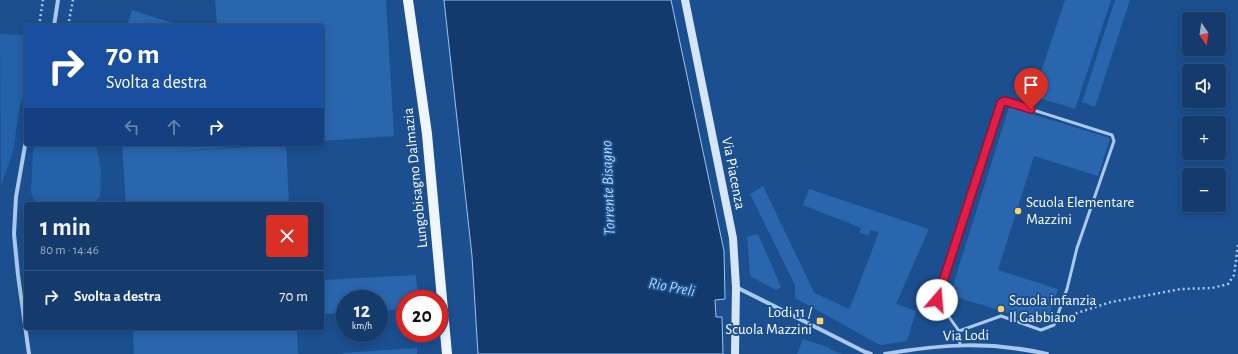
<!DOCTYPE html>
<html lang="it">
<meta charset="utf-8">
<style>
:root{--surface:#143b6b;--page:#1d4271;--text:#f1f3f6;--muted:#9dadc1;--line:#33557e}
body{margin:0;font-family:"Alegreya Sans",sans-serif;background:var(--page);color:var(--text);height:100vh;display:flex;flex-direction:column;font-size:15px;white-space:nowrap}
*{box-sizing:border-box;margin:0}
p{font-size:13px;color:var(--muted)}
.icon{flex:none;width:22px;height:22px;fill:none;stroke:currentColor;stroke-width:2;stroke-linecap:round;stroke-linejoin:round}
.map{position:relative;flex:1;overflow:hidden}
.details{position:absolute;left:24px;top:202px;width:300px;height:128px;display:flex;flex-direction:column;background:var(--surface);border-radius:4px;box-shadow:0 2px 10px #0003,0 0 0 1px var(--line)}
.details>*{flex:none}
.top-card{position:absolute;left:24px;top:24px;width:300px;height:122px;border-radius:4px;box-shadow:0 2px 10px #0003,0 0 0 1px var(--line);background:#1a4fa0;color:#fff;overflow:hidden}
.needle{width:26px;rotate:167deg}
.controls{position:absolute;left:1182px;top:12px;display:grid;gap:8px}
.controls a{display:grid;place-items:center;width:44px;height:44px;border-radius:4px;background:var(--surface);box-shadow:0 2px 10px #0003,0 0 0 1px var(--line);font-size:20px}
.speed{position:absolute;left:336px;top:290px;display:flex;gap:8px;font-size:20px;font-weight:700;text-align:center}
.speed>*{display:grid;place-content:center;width:52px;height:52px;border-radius:50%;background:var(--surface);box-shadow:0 2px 10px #0003,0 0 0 1px var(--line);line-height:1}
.speed small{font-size:10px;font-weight:400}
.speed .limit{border:6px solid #d22;background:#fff;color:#111}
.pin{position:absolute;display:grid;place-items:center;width:34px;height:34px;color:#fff;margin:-41px -17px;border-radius:50% 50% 50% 0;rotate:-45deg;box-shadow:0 0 4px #0007}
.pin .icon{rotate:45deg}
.me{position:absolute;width:44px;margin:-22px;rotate:18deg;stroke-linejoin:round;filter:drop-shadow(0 0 3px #0008)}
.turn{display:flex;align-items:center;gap:14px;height:84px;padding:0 16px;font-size:18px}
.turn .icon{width:52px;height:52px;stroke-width:2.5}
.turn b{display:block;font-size:28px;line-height:34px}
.lanes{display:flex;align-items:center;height:38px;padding:0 16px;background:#0003;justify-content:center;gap:20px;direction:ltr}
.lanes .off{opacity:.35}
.round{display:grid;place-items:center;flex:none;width:42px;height:42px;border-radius:4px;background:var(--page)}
.overview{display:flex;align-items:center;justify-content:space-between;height:68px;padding:0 16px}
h1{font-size:24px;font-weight:700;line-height:30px}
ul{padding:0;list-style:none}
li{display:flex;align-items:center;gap:12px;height:52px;padding:0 16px;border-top:1px solid var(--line)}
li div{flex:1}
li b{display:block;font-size:15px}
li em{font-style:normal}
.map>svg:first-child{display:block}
</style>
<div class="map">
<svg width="1238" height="354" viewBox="0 0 1238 354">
<rect width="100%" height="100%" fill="#1b4f8f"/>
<g fill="#2461a8">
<polygon points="0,34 26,35 26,92 20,104 13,152 1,185"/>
<polygon points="34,144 96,144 101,170 100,196 94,204 35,204 31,192 33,151"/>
</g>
<polygon fill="#123a6d" stroke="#9cc4f0" points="444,0 671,0 724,251 725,299 715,300 716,317 722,317 723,354 478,354 472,256"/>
<g fill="#2a66ad">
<polygon points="215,0 386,0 394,136 322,141 322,26 217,26"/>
<polygon points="1065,0 1111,0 1075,109 1033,96"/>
<polygon points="1115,0 1130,0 1095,107 1082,102"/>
<polygon points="132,10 172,23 171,26 127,26"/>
<polygon points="1009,107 1110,138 1098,176 1034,156 998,270 1058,289 1046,325 950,295"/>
<polygon points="122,144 258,144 258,145 171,152 286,145 289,204 126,204"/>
<polygon points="763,186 813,290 813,292 849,309 855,295 879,232 870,230 869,235 859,233 861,228 803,205 809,189 929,229 896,304 916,311 907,341 880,345 795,298 795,285 750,194"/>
<polygon points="758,234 781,287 776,290 750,276 747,237"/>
<polygon points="416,275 418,299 405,299 405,309 379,311 379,299 345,299 345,313 322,314 322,280"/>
<polygon points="133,328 297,328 298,354 134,354"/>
<polygon points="803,339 831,348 830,349 842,354 797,354"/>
<polygon points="417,348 417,354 344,354 343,353"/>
</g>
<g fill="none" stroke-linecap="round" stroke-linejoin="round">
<g stroke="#a9c9ee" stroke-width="2.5" stroke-dasharray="2 3" stroke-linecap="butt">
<polyline points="39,26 43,0"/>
<polyline points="68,26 73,0"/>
<polyline points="1068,320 1077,313 1111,302 1181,289 1212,288 1228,284 1234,275 1238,245"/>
</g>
<polyline stroke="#a9c9ee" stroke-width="3" points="959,331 1001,316 1041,330 1054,325 1067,289 1077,248 1114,141 1112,135 1005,101 1001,103 937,300 959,331 960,345"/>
<g stroke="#a9c9ee" stroke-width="4">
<polyline points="54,26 58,0"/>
<polyline points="26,140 16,197 14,234 18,275 29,354"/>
<polyline points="736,287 865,352 871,354"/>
<path d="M885,354C942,344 990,341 1047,354"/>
</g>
<polyline stroke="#d6e6fa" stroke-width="8" points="685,0 733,238 736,287 735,354"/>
<polyline stroke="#f0f6ff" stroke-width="10" points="408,0 427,134 447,354"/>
</g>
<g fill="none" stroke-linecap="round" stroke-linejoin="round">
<defs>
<polyline id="route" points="937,300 1001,103 1005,101 1031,109"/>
</defs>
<use href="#route" stroke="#92132f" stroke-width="10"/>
<use href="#route" stroke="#e11d48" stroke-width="7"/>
</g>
<g fill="#ffd166" stroke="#1b4f8f" stroke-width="1.5">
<circle cx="1018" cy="211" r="4"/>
<circle cx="1001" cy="309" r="4"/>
<rect x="816" y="317" width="8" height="8" rx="2"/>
</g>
<g text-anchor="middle" stroke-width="4" stroke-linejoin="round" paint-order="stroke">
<g font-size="15" fill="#fff" stroke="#1b4f8f">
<text transform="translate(734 173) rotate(79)" y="5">Via Piacenza</text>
<text transform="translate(415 178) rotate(-96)" y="5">Lungobisagno Dalmazia</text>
<text transform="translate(966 335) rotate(-1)" y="5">Via Lodi</text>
</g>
<g font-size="15" fill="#fff" stroke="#1b4f8f" text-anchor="start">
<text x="1026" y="207">Scuola Elementare<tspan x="1026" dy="17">Mazzini</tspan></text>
<text x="1009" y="305">Scuola infanzia<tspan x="1009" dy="17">Il Gabbiano</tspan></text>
<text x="812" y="317" text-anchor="end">Lodi 11 /<tspan x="812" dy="17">Scuola Mazzini</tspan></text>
</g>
<g font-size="16" font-style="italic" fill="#b5d3f5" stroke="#1b4f8f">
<text transform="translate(607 188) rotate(-92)" y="6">Torrente Bisagno</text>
<text transform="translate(672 286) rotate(11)" y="6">Rio Preli</text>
</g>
</g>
</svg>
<div class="controls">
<a><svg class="needle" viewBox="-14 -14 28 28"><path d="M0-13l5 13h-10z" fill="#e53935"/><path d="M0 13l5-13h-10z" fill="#9dadc1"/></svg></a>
<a><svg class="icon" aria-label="sound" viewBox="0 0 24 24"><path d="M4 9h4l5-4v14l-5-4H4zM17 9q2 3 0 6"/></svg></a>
<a>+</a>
<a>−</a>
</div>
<div class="speed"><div>12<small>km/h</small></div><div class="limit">20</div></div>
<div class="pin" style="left:1031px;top:109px;background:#d93025"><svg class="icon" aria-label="arrive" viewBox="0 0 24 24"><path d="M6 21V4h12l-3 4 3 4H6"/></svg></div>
<svg class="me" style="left:937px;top:300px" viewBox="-20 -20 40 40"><circle r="19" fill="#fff"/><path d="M0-13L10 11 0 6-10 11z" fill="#e11d48"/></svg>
<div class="top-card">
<div class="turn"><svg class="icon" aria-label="right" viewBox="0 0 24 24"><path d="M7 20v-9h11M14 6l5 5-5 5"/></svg><div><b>70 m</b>Svolta a destra</div></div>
<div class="lanes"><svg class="icon off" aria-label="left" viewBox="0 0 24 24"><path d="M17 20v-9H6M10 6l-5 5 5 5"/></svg><svg class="icon off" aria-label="ahead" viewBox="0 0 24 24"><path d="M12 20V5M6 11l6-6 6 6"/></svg><svg class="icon" aria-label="right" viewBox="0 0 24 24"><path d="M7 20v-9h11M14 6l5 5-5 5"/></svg></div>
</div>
<section class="details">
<div class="overview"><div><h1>1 min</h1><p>80 m · 14:46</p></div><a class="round" style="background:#d93025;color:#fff"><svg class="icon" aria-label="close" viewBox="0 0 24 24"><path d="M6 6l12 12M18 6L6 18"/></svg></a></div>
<ul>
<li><svg class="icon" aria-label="right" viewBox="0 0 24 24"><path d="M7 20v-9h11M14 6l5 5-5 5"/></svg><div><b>Svolta a destra</b></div><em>70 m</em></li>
</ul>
</section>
</div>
